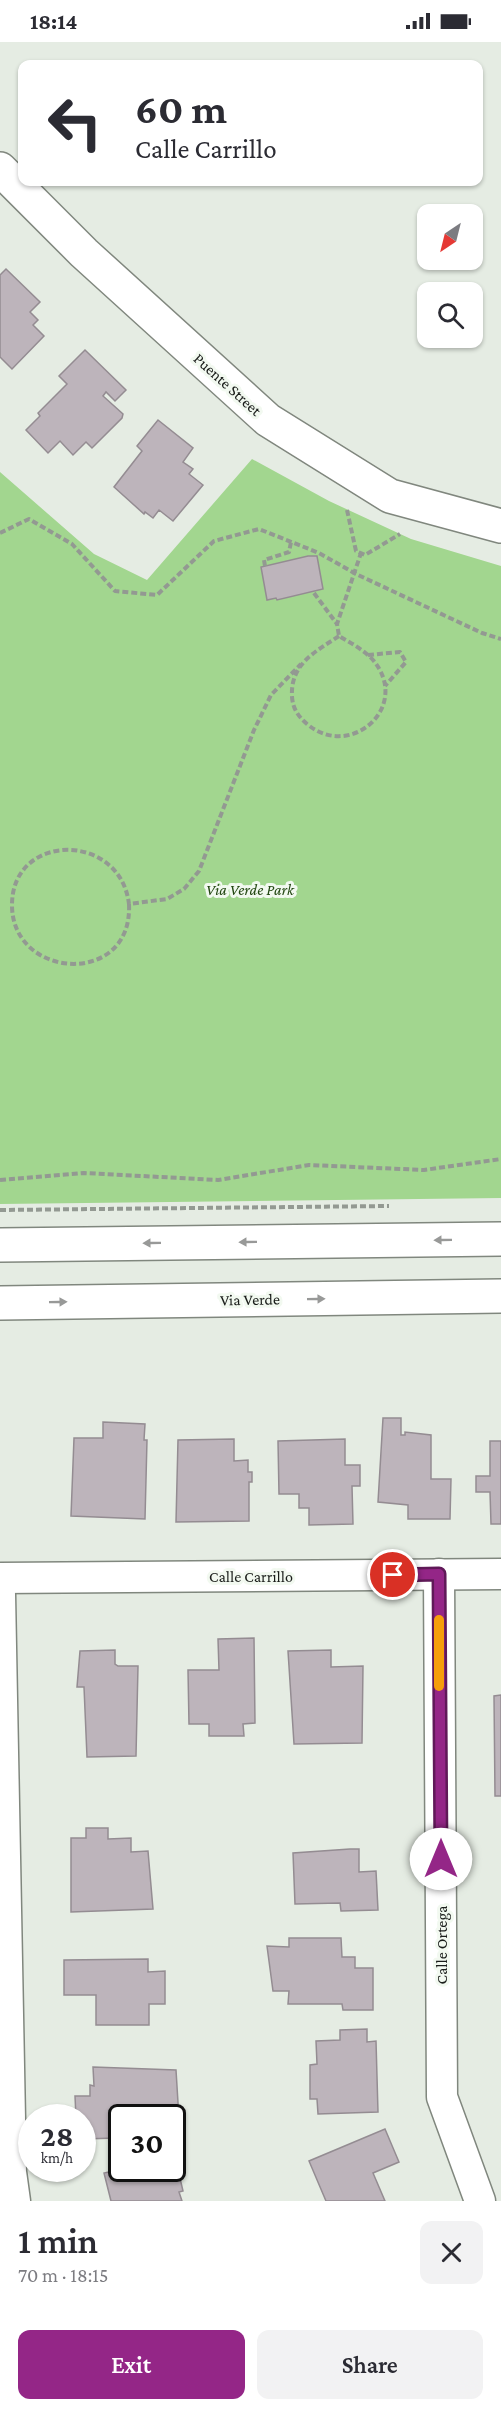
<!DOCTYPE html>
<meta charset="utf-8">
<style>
:root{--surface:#fff;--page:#f2f2f3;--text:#2b2b33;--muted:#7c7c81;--accent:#942687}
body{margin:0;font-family:"Crimson Pro",serif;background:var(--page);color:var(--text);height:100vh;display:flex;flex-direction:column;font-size:22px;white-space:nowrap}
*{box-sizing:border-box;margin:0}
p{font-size:20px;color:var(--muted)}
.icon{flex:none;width:33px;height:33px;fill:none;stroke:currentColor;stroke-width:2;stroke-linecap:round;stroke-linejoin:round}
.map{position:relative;height:2159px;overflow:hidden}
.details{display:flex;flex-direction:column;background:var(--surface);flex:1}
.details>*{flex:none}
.hud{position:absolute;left:18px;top:18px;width:465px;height:126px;border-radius:12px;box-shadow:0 2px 4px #0004;background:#fff;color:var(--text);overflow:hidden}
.needle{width:39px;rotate:215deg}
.tools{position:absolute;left:417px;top:162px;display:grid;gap:12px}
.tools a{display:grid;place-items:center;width:66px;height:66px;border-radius:12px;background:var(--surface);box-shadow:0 2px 4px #0004;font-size:30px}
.speed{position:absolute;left:18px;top:2062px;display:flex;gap:12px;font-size:30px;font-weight:700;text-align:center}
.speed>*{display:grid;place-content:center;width:78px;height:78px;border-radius:50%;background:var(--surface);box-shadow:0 2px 4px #0004;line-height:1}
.speed small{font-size:15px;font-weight:400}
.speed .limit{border:3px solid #111;border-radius:9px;background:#fff;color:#111}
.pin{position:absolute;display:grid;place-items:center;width:51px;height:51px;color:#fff;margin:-26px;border:3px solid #fff;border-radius:50%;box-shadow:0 2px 6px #0007}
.me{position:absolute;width:66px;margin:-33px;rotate:0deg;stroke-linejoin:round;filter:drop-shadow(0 0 4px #0008)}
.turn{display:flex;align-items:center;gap:21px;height:126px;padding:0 18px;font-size:27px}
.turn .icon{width:78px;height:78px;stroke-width:2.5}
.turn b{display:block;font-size:42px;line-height:51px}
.round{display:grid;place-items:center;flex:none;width:63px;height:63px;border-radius:12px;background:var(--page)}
.head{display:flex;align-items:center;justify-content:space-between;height:102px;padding:0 18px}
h1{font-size:36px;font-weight:600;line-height:45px}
.primary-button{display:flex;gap:12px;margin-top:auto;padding:12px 18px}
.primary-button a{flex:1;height:69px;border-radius:12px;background:var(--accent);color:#fff;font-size:24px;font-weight:600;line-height:69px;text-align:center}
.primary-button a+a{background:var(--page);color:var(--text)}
.status{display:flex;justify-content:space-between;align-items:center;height:42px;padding:0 30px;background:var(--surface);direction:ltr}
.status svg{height:16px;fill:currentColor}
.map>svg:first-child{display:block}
</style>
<div class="status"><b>18:14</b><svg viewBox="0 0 49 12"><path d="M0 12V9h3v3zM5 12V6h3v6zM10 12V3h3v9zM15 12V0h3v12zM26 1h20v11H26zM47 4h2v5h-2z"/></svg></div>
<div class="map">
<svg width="501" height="2159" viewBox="0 0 501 2159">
<rect width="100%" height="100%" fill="#e5ece3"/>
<polygon fill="#a2d68f" points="252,417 329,459 411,497 501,524 501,1156 0,1162 0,430 94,512 147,538"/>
<g fill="#bdb4bb" stroke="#948c92" stroke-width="1.5">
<polygon points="6,227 40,260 30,270 38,278 33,283 44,294 12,327 0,315 0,233"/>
<polygon points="85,308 126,348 115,359 106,350 103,354 123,372 122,376 92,406 86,400 73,413 60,399 48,411 26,388 40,374 38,371 67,342 59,334"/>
<polygon points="158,378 193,406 183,420 193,427 189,432 203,443 173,479 159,468 153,476 145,470 144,472 114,445 142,409 137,404"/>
<polygon points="308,514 317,514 323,547 277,558 276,556 267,558 261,525"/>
<polygon points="383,1376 401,1376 401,1393 405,1393 405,1390 431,1393 431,1437 451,1437 450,1477 408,1477 408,1463 378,1460"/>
<polygon points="103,1380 145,1382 144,1398 147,1398 145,1477 71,1474 74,1396 103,1396"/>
<polygon points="234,1397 234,1419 248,1418 248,1430 252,1430 252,1440 249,1440 249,1479 176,1480 178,1398"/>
<polygon points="345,1397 345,1423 360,1423 360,1444 352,1444 353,1482 309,1483 309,1466 299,1466 299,1452 279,1452 278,1399"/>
<polygon points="490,1399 501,1399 501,1482 491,1482 490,1450 476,1450 476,1434 490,1434"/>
<polygon points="254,1596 255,1681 243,1682 244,1694 209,1694 209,1682 189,1682 188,1628 219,1628 218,1597"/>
<polygon points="115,1608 115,1622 118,1624 138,1624 136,1714 87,1715 84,1645 77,1645 80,1609"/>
<polygon points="331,1608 331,1625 363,1624 362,1701 294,1702 288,1609"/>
<polygon points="501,1653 501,1754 495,1754 494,1654"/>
<polygon points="86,1786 108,1786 108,1797 131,1796 131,1810 148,1809 153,1867 71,1870 71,1796 86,1796"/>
<polygon points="350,1807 359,1807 359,1830 376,1829 378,1868 341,1869 340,1861 295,1862 293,1811"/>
<polygon points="289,1896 341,1896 342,1915 355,1915 355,1926 373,1926 373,1968 343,1968 342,1962 288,1962 289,1949 273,1949 267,1904 289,1905"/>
<polygon points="148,1917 148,1930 165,1929 165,1962 149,1962 149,1983 96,1983 96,1953 64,1953 64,1918"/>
<polygon points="367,1987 367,2000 376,1999 378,2070 318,2072 317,2057 310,2057 310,2023 317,2022 316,1999 340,1998 340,1988"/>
<polygon points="93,2025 176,2028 179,2077 122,2076 122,2078 116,2079 117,2096 82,2097 82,2076 76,2076 75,2054 90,2054 90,2043 94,2044"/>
<polygon points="385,2087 399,2120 373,2131 385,2159 326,2159 309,2119"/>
<polygon points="175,2115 183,2149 179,2150 182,2159 111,2159 104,2131 122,2127 172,2127 172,2116"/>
</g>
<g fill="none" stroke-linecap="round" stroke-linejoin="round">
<defs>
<g id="street">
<polyline points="439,1532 442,2055 480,2159"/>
<polyline points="0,1536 501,1532"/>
<polyline points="0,1552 11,2130 15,2159"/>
</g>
<g id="secondary">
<polyline points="0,127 84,211 268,378 390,454 501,484"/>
<polyline points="0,1203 501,1197"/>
<polyline points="0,1261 501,1254"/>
</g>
</defs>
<use href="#street" stroke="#80877e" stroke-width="33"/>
<use href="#secondary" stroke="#80877e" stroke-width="36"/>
<g stroke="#939992" stroke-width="4" stroke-dasharray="6 3" stroke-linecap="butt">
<polyline points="347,468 356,509 365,513 400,492"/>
<polyline points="0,491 29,477 72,502 115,549 157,553 214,499 259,487 319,511 356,532 482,591 501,597"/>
<polyline points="265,524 264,518 289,510 291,500"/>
<polyline points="314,551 337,582"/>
<path d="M339,594C315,610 290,622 292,655C293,667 298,674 307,682C351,719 412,664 373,618C364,608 351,601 339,594L337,582L361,511"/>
<polyline points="368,613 400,610 406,620 385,644"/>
<path d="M129,862C133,945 13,938 12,864C11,790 120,789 129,862L167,857L184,847L199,829L254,688L271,653L301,622"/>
<polyline points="0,1138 84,1131 218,1138 309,1123 424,1128 501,1117"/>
<polyline points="0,1168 389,1164"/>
</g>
<use href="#street" stroke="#fff" stroke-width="30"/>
<use href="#secondary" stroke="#fff" stroke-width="33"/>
</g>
<defs><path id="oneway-solid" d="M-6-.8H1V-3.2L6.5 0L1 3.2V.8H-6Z" transform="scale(1.5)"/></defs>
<g fill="#989998">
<use href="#oneway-solid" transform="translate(443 1198) rotate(179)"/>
<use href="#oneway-solid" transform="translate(248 1200) rotate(179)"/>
<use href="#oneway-solid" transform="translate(152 1201) rotate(179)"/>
<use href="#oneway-solid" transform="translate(316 1257) rotate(-1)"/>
<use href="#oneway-solid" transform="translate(58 1260) rotate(-1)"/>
</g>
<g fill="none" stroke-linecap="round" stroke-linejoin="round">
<defs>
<polyline id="route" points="393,1533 439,1532 441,1817"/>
</defs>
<use href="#route" stroke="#601958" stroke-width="15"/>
<use href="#route" stroke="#942687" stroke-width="10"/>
<polyline stroke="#f59e0b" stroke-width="10" points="439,1578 439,1644"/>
</g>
<g text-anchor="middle" stroke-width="6" stroke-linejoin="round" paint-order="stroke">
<g font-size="16" fill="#1a1d1a" stroke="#f2f9f0">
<text transform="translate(228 342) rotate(42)" y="6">Puente Street</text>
<text transform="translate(250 1257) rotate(-1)" y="6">Via Verde</text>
<text x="251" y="1540">Calle Carrillo</text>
<text transform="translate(441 1903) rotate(-90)" y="6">Calle Ortega</text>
</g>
<g font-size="16" font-style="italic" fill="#224711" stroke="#f2f9f0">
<text x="250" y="853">Via Verde Park</text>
</g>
</g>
</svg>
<div class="tools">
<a><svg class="needle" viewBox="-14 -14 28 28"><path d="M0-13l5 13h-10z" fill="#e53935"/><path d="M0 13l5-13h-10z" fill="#7c7c81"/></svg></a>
<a><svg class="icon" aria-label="search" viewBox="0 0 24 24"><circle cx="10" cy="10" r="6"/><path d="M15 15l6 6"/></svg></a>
</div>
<div class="speed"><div>28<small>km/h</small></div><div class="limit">30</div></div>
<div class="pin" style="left:393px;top:1533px;background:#d93025"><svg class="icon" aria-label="arrive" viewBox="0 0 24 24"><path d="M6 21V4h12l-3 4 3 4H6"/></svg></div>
<svg class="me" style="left:441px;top:1817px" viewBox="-20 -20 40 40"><circle r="19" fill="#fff"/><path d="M0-13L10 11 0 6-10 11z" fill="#942687"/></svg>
<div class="hud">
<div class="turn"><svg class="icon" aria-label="left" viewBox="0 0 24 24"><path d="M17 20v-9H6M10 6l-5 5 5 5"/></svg><div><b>60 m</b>Calle Carrillo</div></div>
</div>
</div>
<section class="details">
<div class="head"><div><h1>1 min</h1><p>70 m · 18:15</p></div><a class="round"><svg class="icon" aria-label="close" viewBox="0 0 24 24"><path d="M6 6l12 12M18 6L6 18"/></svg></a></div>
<div class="primary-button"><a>Exit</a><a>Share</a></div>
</section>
